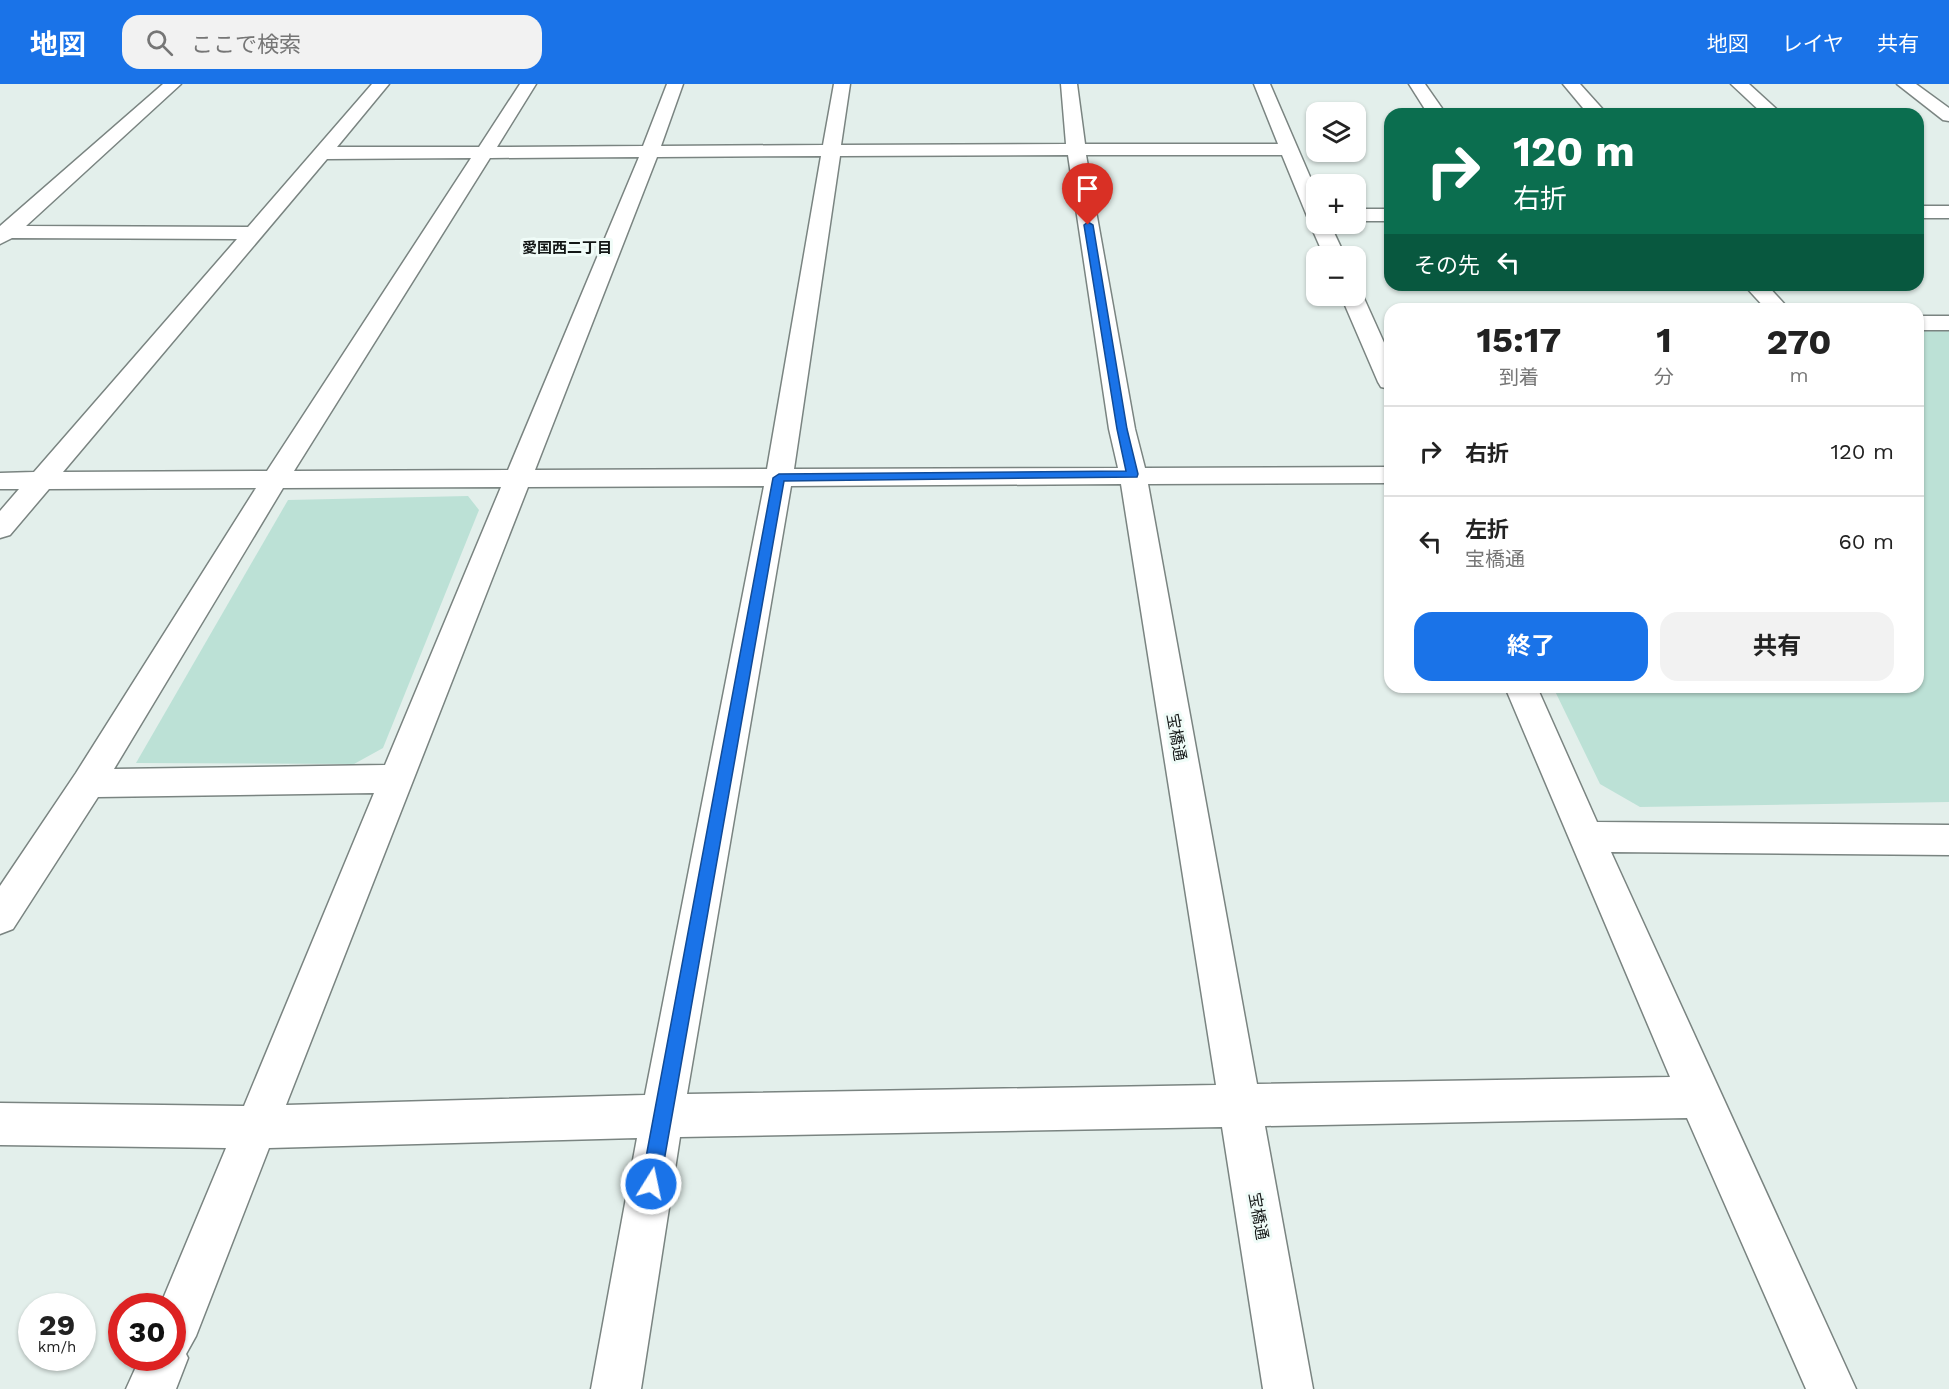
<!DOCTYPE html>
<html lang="ja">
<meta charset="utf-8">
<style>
:root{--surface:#fff;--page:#f2f2f2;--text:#222;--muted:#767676;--line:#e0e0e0;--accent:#1a73e8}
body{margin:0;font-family:"Work Sans","Noto Sans JP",sans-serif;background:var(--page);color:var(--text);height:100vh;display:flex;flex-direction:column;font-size:22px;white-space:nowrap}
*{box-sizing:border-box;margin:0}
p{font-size:20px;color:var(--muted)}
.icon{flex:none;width:33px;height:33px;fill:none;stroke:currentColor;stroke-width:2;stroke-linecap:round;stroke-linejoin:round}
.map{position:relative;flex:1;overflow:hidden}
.details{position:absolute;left:1384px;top:219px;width:540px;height:390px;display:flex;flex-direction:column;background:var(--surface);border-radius:18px;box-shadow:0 2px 4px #0004}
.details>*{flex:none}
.hud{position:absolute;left:1384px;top:24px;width:540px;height:183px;border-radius:18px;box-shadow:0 2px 4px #0004;background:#0b6e4f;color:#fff;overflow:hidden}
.controls{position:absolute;left:1306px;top:18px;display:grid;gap:12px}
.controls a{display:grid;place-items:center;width:60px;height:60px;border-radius:12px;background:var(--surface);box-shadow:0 2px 4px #0004;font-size:30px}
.speed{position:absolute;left:18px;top:1209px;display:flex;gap:12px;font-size:30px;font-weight:700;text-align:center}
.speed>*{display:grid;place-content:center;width:78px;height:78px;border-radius:50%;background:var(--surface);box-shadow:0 2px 4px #0004;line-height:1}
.speed small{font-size:15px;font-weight:400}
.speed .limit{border:9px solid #d22;background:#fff;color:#111}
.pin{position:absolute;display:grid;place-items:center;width:51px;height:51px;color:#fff;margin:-62px -26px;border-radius:50% 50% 50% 0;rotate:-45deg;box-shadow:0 0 6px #0007}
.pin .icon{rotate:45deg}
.me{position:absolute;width:66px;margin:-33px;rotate:10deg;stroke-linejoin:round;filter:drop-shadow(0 0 4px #0008)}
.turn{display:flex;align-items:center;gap:21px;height:126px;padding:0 30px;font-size:27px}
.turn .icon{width:78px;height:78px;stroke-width:2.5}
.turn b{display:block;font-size:42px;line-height:51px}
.then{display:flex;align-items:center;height:57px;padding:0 30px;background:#0003;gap:12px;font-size:22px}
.eta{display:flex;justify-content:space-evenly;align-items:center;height:102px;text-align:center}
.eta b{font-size:36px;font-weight:700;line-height:42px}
.action{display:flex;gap:12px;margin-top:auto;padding:12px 30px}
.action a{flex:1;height:69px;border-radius:18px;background:var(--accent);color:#fff;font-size:24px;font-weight:700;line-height:69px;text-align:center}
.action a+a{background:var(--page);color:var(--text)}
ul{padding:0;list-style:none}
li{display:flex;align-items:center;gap:18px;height:90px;padding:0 30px;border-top:2px solid var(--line)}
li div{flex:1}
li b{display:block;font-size:22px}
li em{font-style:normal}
header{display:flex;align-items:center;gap:36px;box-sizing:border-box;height:84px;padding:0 30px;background:var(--accent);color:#fff}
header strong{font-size:28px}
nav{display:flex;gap:33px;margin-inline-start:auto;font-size:21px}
.search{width:420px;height:54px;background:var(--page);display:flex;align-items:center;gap:15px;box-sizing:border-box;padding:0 21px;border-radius:18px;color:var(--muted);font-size:22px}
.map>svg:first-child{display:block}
</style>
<header>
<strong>地図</strong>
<div class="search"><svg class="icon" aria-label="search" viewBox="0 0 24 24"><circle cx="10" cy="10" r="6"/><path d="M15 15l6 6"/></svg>ここで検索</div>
<nav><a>地図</a><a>レイヤ</a><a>共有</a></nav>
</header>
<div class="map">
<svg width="1949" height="1305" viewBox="0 0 1949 1305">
<rect width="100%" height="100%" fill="#e3efeb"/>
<g fill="#bce1d6">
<polygon points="1919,247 1949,247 1949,718 1640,723 1600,700 1553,603 1918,603"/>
<polygon points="468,412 479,426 383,664 354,680 136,679 288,416"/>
</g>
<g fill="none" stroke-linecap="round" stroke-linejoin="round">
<defs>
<g id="minor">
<path d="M163,0H181L26,142L248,143L372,0H389L337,63H479L520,0H536L497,63L643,62L667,0H683L661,62L823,61L834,0H850L841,61L1066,60L1061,0H1077L1085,60H1278L1254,0H1270L1317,109V140H1330L1345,172H1324L1310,140L1312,137L1307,132L1282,71H1086L1135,345L1145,384L1390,383V399L1148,400L1257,1000L1670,993L1505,603H1537L1597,738L1949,741V771L1611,768L1856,1305H1806L1687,1034L1265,1042L1313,1305H1263L1222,1043L680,1053L641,1305H591L637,1054L269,1064L196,1252L186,1270L188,1274L176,1305H126L140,1274H172V1222H160L226,1064L0,1061V1019L244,1022L374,709L98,713L13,845L0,850V802L76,689L256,404L49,405L10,451L0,454V427L19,405H0V389L34,388L237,155L12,154L0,160V142ZM1068,71L1109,345L1118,384L794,385L840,72ZM821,72L767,385L535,386L657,73ZM639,73L508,386L294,387L490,74ZM471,74L267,387L63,388L327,75ZM1121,400L1216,1001L687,1010L791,402ZM764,402L645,1011L286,1021L528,403ZM501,403L385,681L114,685L283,404Z"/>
<polygon points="1409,0 1425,0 1446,30 1428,30"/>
<polygon points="1563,0 1580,0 1607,30 1588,30"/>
<polygon points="1731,0 1749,0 1782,30 1763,30"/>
<polygon points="1897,0 1916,0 1949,24 1949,37 1943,36"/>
<rect x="1918" y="122" width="31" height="12"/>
<rect x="1356" y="125" width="34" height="12"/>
<polygon points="1744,201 1767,201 1789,225 1766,225"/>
<polygon points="1356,206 1363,212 1390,272 1390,305 1381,303 1378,298 1341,212 1356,212"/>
<rect x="1918" y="232" width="31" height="14"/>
</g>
</defs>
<use href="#minor" stroke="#7a8481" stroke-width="3"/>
<use href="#minor" fill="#fff" fill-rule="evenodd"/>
</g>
<polygon fill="#1a73e8" stroke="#114b97" stroke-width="1.5" points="1088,138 1093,141 1127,345 1138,390 1137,393 784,397 660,1100 657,1107 651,1110 644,1107 641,1100 773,394 779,390 1126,387 1117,345 1084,141"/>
<g text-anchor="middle" stroke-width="6" stroke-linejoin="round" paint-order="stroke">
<g font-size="15" font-weight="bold" fill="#131716" stroke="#f0fcf8">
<text x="567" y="169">愛国西二丁目</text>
</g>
<g font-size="16" fill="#131716" stroke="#f0fcf8">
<text transform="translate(1177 653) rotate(80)" y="6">宝橋通</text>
<text transform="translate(1259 1132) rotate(80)" y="6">宝橋通</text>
</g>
</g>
</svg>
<div class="controls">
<a><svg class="icon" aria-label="layers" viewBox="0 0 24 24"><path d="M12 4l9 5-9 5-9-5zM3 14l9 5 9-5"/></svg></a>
<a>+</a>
<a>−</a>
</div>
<div class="speed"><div>29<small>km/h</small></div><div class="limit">30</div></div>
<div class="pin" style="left:1088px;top:141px;background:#d93025"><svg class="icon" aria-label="arrive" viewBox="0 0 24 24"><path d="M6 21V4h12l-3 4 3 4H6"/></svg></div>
<svg class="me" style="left:651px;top:1100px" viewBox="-20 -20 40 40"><circle r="17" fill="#1a73e8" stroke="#fff" stroke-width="3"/><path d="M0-11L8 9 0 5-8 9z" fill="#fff"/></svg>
<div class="hud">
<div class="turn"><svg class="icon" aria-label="right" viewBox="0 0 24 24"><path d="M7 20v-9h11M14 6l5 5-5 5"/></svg><div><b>120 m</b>右折</div></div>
<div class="then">その先<svg class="icon" aria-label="left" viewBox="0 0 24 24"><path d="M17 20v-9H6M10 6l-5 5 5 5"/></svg></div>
</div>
<section class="details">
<div class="eta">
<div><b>15:17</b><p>到着</p></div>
<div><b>1</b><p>分</p></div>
<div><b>270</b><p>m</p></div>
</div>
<ul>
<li><svg class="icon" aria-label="right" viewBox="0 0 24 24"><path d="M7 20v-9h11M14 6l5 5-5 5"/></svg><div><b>右折</b></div><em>120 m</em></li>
<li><svg class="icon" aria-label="left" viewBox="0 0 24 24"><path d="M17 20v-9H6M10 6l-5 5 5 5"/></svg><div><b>左折</b><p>宝橋通</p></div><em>60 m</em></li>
</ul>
<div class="action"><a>終了</a><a>共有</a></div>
</section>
</div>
